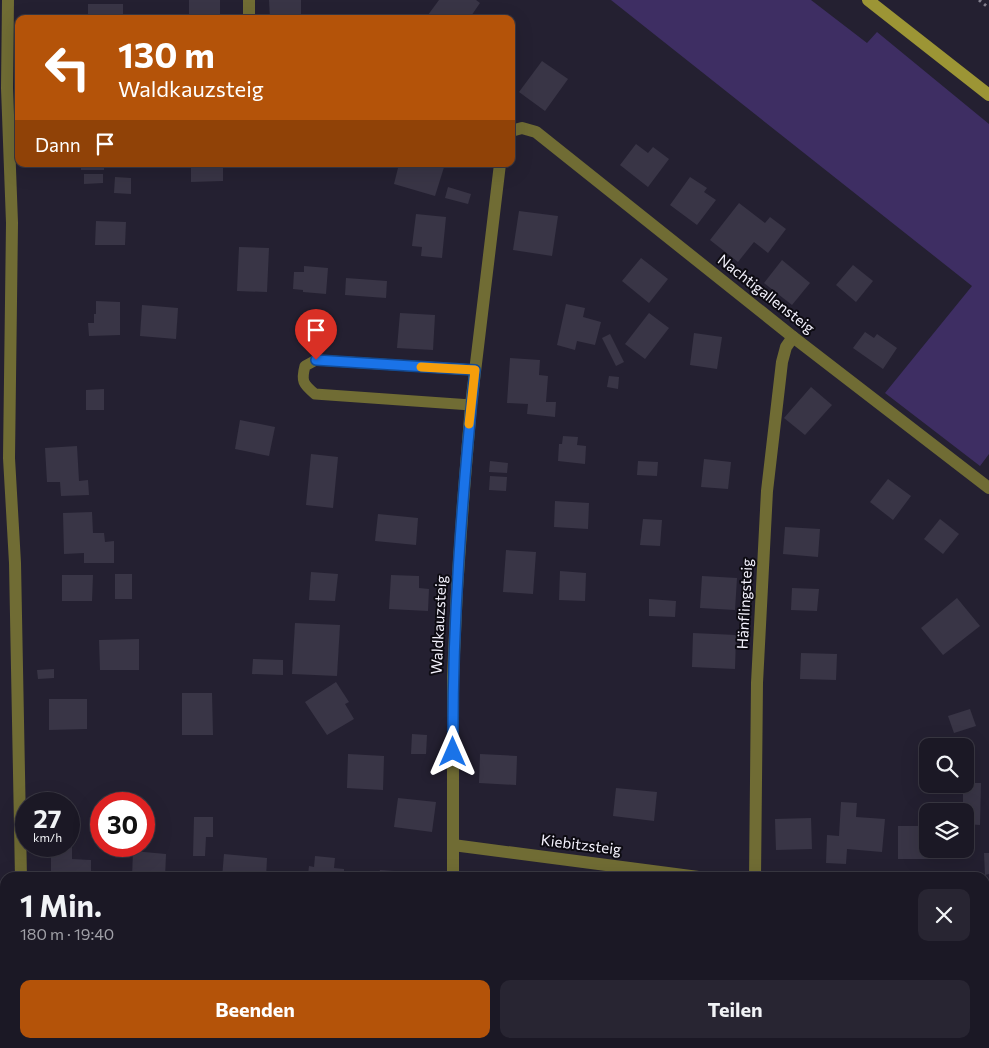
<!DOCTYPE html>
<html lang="de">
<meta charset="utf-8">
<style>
:root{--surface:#1b1825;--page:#282532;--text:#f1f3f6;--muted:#a0a0a7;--line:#393742;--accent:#b45309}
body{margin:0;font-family:Commissioner,sans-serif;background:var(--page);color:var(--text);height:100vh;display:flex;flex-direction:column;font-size:19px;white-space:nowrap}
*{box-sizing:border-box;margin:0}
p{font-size:16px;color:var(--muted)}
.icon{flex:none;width:28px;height:28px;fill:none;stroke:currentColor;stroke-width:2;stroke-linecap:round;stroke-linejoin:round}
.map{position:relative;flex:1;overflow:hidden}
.details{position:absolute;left:0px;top:872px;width:990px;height:176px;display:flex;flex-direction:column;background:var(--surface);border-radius:15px 15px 0 0;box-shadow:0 5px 20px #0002,0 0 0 1px var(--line)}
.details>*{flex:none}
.guide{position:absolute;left:15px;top:15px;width:500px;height:152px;border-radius:10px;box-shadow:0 5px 20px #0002,0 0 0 1px var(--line);background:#b45309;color:#fff;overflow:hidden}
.fabs{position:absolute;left:919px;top:738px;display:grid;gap:10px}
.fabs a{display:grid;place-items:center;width:55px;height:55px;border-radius:10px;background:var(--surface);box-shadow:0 5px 20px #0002,0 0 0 1px var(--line);font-size:25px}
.speed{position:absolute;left:15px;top:792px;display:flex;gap:10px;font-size:25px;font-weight:700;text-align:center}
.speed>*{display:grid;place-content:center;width:65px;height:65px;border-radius:50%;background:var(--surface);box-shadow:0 5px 20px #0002,0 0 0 1px var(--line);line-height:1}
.speed small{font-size:12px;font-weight:400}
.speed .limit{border:8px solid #d22;background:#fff;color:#111}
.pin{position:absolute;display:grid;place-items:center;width:42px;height:42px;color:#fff;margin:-51px -21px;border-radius:50% 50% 50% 0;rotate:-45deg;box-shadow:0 0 5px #0007}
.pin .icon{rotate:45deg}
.me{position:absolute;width:55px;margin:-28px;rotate:0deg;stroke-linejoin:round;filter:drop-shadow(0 0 4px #0008)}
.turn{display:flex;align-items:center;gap:18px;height:105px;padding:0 20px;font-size:22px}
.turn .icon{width:65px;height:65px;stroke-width:2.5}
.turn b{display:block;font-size:35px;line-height:42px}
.then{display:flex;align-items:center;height:48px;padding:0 20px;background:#0003;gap:10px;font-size:19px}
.round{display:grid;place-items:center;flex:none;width:52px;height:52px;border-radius:10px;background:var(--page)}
.summary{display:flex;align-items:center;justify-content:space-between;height:85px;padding:0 20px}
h1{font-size:30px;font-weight:700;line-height:38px}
.primary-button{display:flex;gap:10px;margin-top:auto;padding:10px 20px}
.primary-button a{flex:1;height:58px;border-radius:10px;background:var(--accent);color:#fff;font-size:20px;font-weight:700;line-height:58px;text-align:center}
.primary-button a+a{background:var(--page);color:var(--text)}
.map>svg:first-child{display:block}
</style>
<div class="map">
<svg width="989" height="1048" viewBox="0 0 989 1048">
<rect width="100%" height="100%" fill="#242031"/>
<polygon fill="#3e2e63" points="611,0 811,0 867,43 877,32 989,124 989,454 980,466 885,393 972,286"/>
<g fill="#393546">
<rect x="189" y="0" width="31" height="19"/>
<polygon points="269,0 301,0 301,19 270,19"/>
<polygon points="439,0 476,0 480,3 469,19 425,19"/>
<rect x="88" y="4" width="35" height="15"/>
<polygon points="542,61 568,79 545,111 519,92"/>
<polygon points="636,144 648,153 653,147 669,159 648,187 620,165"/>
<rect x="81" y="164" width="23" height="6"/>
<polygon points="191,164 223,164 223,181 191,182"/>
<polygon points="399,164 445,164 435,196 394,184"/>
<polygon points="84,174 103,174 103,183 84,184"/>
<polygon points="115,177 131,178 131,194 114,193"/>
<polygon points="690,177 707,188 704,192 716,200 697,225 670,205"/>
<polygon points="448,187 471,194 468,204 445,198"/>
<polygon points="739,203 765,223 770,217 786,229 768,253 754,242 738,262 710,240"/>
<polygon points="519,211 558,216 552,256 513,250"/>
<polygon points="416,214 446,217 442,258 421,256 422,247 412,246"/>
<polygon points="96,221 126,222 125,245 95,245"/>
<polygon points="239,247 269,248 267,292 237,291"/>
<polygon points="641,258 668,279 649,303 622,281"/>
<polygon points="782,260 810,283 792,305 764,283"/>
<polygon points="853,265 873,281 856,302 836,285"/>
<polygon points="304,266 328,268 326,294 303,292 303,290 293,289 294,272 304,272"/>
<polygon points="346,278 387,281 386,298 345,295"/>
<polygon points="96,301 120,302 120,335 89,336 88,323 94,323 94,314 96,314"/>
<polygon points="566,304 585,308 583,317 601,322 595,345 577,341 575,350 557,345"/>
<polygon points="142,305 178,308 176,339 140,336"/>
<polygon points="400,313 435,315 433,350 397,348"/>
<polygon points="649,313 669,328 645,359 625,344"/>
<polygon points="865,332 874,338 877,334 897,348 883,369 853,348"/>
<polygon points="694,333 722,337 717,369 690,365"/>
<polygon points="610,334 624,362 616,366 602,338"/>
<polygon points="510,358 540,360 539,375 548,376 546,402 556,402 555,417 527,414 528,404 507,403"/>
<polygon points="609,376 619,377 618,389 607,387"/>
<polygon points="811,387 832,405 805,435 784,418"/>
<polygon points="104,389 104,410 86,410 86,390"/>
<polygon points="240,420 275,427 269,456 235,449"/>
<polygon points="563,436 578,437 577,445 586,446 585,464 558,461 559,444 562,444"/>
<polygon points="77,446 79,481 88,480 89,495 61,496 60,482 47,482 45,448"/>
<polygon points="311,454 338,457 333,508 306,505"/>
<polygon points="704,459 731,462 728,489 701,487"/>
<polygon points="490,461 508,463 507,473 489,472"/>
<polygon points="638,461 658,462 657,476 637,475"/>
<polygon points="490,476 507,477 506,491 489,490"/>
<polygon points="888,479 911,496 893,520 870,502"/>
<polygon points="555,501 589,503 588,529 554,527"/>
<polygon points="92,512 93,533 104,533 105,542 114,541 114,563 84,563 84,553 64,554 63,513"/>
<polygon points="378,514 418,518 416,545 375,541"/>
<polygon points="643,519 662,520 660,546 640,545"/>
<polygon points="940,519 959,534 943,554 924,539"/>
<polygon points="785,527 820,529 818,557 783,554"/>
<polygon points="506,550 536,552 533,594 503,592"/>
<polygon points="560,571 586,573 585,601 559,600"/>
<polygon points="311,572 338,574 335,601 309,600"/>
<rect x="115" y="574" width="17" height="25"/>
<polygon points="62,575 93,575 92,601 62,601"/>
<polygon points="391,575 419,576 419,588 429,589 428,611 389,609"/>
<polygon points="702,576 737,578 735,610 700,608"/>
<polygon points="792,588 819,589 817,611 791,610"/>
<polygon points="957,598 980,626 943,655 921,628"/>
<polygon points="649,599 676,601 675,617 649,616"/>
<polygon points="295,623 340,625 337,676 292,674"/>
<polygon points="693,633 736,635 735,669 692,667"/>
<polygon points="139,639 139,670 100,670 99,640"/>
<polygon points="801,653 837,654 836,680 800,679"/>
<polygon points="253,659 283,660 283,675 252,674"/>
<polygon points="54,669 54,678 38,679 37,670"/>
<polygon points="336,682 349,702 345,704 354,719 327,735 305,702"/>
<polygon points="182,693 212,693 213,735 182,735"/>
<polygon points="49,699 87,699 87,729 49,730"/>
<polygon points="970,709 976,726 954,733 948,716"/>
<polygon points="412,734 427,735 426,754 411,754"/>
<polygon points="348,754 384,756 383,790 347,788"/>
<polygon points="480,754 517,756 516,785 479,783"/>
<polygon points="965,783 981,783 980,825 965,824 965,811 963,811 963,784"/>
<polygon points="616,788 657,792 654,821 613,816"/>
<polygon points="398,798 436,802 432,832 394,827"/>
<polygon points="841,802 857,803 856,817 885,819 882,852 847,849 846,864 826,863 827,835 839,836"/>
<polygon points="194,817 213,817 213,837 206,837 205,856 193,856"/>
<polygon points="811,818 812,849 776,850 775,819"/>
<polygon points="898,826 928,826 928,849 947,849 947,859 898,859"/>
<polygon points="69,844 72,844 72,859 91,860 91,878 51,878 51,846 69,846"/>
<polygon points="133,851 166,854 165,878 132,878"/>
<polygon points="984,853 989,853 989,874 985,875"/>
<polygon points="224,854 267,858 266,878 222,878"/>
<polygon points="315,856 335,858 334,868 344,869 344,878 292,878 292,874 308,875 309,866 314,867"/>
<polygon points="380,870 423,873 423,878 362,878 363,872 379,874"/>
<polygon points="59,1044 93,1044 92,1048 58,1048"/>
<polygon points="344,1044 359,1044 359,1048 343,1048"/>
<polygon points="407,1044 423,1044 422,1048 406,1048"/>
<polygon points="479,1044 506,1044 505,1048 483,1048 479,1047"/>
</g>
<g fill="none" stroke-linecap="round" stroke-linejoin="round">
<polyline stroke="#84818f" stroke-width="3" stroke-dasharray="2.5 4" stroke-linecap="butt" points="979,0 989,8"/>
<path stroke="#706c34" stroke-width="11" d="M471,405L315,394C303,384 301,381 305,366L316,360L475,370"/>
<g stroke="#706c34" stroke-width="12">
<polyline points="8,0 7,88 12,223 9,458 15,563 21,878"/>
<polyline points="249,19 249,0"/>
<polyline points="511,131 522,128 536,132 793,337 989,488"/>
<polyline points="453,845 706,878"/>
<polyline points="453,878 453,677 457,589 463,503 471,405 500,164"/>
<polyline points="755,878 757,683 767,491 782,362 786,347 793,337"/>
<polyline points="985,904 989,904"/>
<polyline points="18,1048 18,1044"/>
</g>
<polyline stroke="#9c9535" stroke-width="12" points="868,0 989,95"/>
</g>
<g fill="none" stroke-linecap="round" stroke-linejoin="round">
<defs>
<path id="route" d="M316,360L475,370C462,497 452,624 453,752"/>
</defs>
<use href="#route" stroke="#114b97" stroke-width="12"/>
<use href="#route" stroke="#1a73e8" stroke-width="9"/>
<polyline stroke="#f59e0b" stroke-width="9" points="421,367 475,370 469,424"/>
</g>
<g text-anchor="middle" stroke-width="4" stroke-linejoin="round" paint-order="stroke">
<g font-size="15" fill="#f4f2fd" stroke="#0d0b12">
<text transform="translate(766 294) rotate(38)" y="5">Nachtigallensteig</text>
<text transform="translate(745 604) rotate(-87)" y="5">Hänflingsteig</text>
<text transform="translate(439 625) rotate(-87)" y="5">Waldkauzsteig</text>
<text transform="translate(581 845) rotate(7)" y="5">Kiebitzsteig</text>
</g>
</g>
</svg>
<div class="fabs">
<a><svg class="icon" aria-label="search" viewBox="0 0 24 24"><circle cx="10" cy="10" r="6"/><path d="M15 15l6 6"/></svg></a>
<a><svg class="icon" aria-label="layers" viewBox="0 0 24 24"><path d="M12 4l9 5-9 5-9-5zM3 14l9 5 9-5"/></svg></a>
</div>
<div class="speed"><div>27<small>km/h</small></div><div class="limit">30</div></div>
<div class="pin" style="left:316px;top:360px;background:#d93025"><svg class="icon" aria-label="arrive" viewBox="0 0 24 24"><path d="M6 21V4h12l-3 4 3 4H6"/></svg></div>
<svg class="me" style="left:453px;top:752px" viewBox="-20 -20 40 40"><path d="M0-17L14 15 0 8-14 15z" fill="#1a73e8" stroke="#fff" stroke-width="4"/></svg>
<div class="guide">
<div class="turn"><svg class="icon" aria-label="left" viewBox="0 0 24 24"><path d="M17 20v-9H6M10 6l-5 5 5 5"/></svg><div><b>130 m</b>Waldkauzsteig</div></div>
<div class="then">Dann<svg class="icon" aria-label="arrive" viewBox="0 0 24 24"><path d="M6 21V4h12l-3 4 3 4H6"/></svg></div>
</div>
<section class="details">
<div class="summary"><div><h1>1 Min.</h1><p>180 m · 19:40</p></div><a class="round"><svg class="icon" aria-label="close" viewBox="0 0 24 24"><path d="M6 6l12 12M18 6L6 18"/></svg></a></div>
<div class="primary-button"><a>Beenden</a><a>Teilen</a></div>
</section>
</div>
